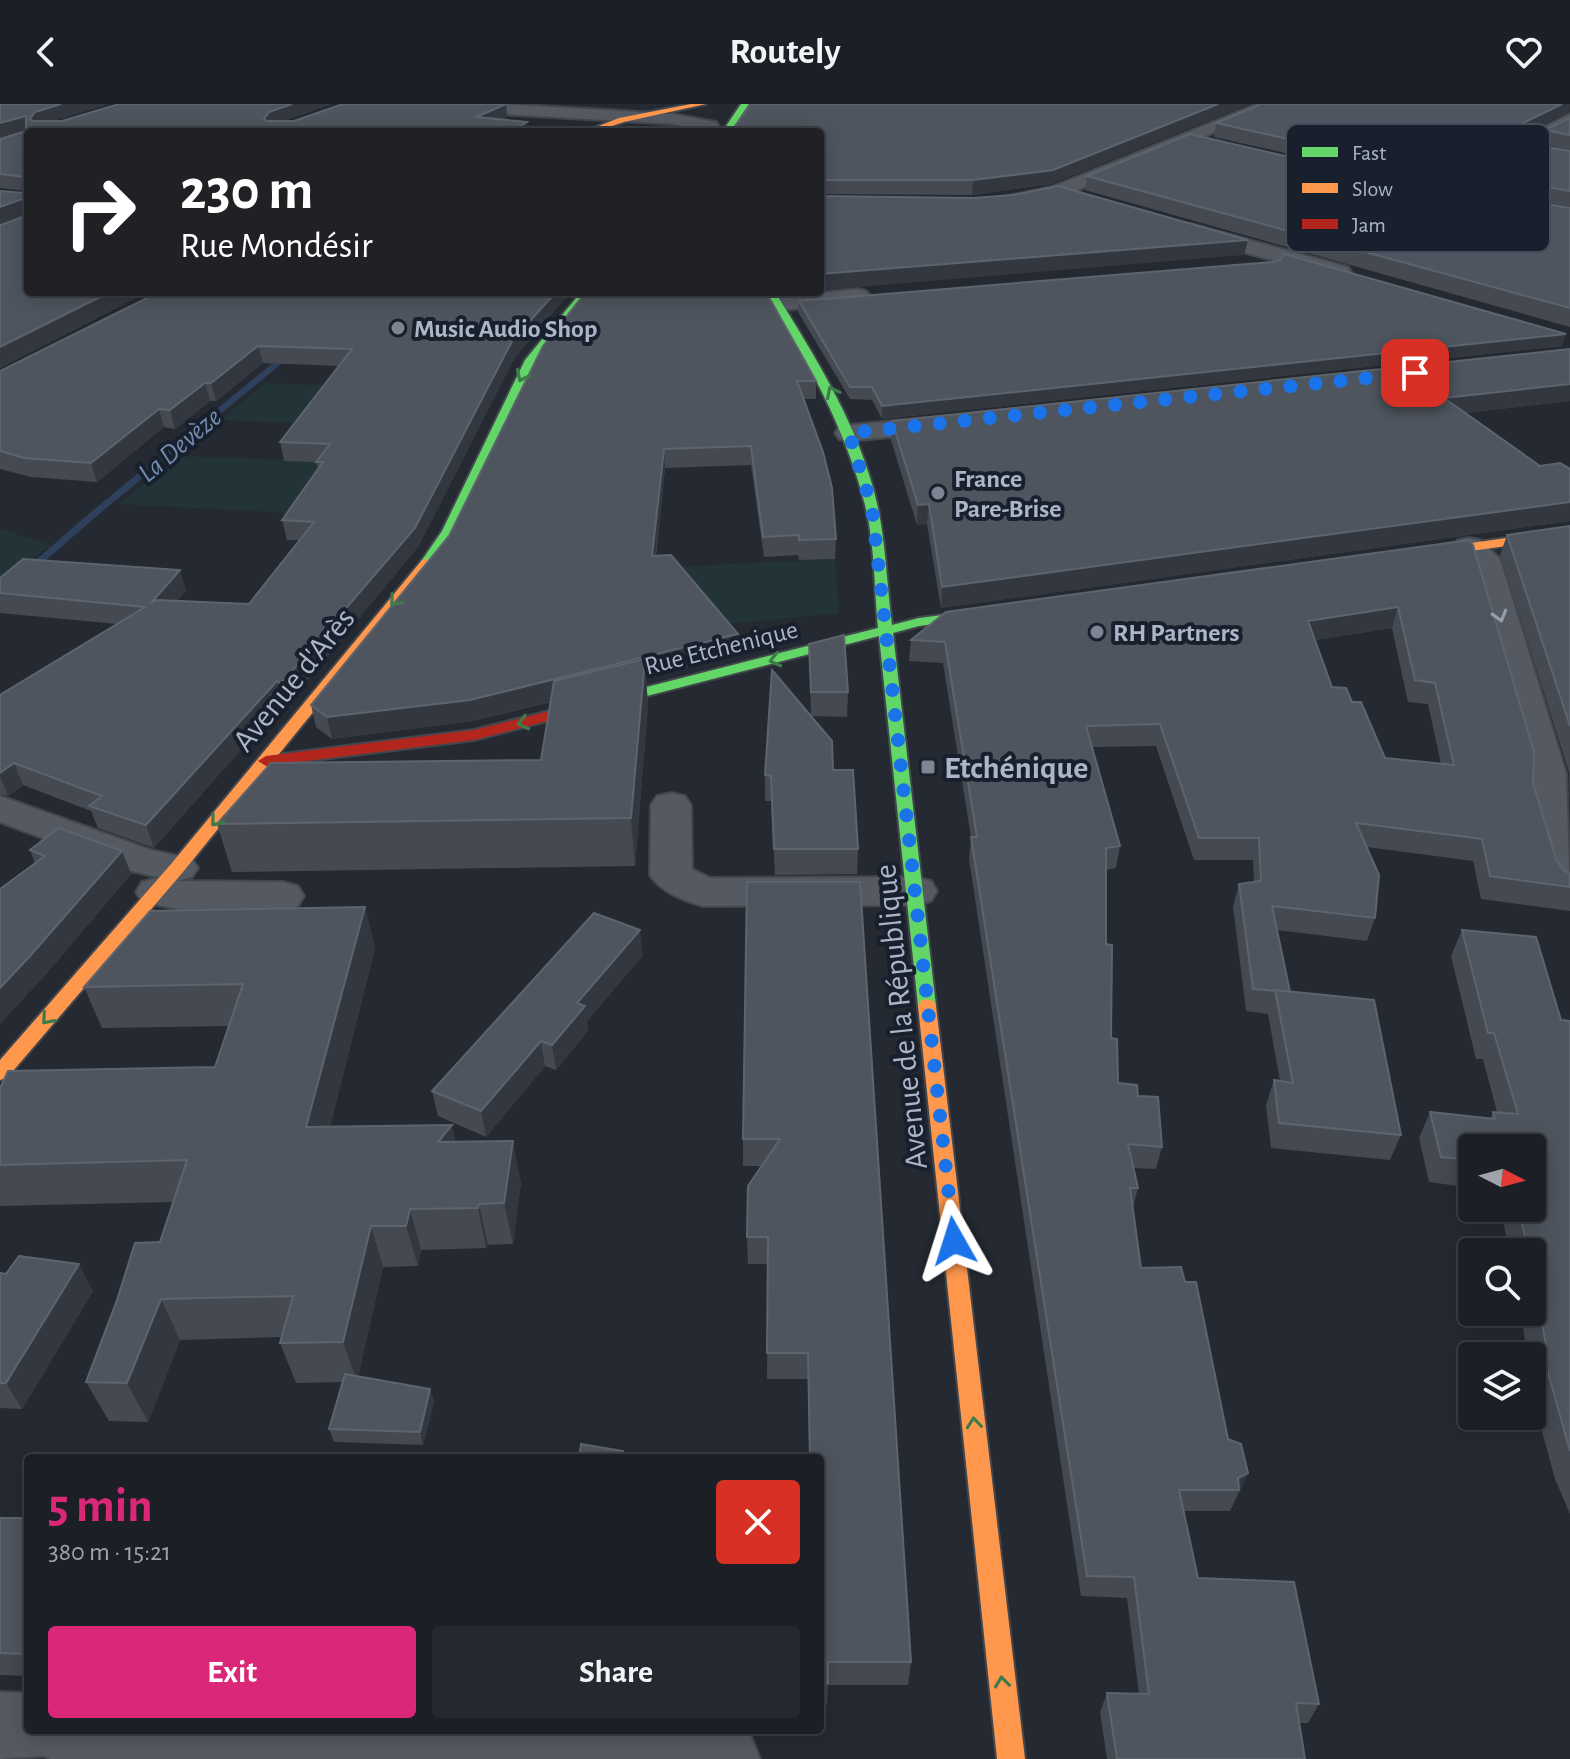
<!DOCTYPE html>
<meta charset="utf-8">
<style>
:root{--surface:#1c2026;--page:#25282e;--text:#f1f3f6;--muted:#a0a3a7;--line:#3a3e43;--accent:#db2777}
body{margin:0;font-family:"Alegreya Sans",sans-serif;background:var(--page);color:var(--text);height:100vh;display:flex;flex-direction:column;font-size:30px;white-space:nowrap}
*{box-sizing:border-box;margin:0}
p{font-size:26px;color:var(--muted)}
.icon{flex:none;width:44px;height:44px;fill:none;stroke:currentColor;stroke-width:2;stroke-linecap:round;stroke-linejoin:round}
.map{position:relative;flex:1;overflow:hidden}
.drawer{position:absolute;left:24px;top:1350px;width:800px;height:280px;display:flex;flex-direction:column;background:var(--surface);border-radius:8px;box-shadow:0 4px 20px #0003,0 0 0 2px var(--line)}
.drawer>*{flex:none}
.banner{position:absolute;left:24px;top:24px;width:800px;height:168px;border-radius:8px;box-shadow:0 4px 20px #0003,0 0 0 2px var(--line);background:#202124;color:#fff;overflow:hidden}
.needle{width:52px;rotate:96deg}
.buttons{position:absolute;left:1458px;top:1030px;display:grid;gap:16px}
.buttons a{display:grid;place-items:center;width:88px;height:88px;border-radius:8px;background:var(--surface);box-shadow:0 4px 20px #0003,0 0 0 2px var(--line);font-size:40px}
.pin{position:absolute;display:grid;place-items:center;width:68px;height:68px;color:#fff;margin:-34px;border-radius:16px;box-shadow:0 4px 12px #0006}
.me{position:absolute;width:88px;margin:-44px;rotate:354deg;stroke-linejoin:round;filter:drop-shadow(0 0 6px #0008)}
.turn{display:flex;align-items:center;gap:28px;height:168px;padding:0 24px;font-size:36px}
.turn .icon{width:104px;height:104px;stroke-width:2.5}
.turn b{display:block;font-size:56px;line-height:68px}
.round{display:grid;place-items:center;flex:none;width:84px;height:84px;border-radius:8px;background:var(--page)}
.headline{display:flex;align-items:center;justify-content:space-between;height:136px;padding:0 24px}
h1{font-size:48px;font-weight:700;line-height:60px;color:var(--accent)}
.button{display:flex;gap:16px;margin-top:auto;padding:16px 24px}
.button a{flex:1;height:92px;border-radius:8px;background:var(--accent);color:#fff;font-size:32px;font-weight:700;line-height:92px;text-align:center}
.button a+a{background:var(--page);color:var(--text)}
header{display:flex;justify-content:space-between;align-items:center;height:104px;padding:0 24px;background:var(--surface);font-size:36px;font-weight:700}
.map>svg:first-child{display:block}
</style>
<header><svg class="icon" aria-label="back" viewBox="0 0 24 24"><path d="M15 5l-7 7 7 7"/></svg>Routely<svg class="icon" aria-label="heart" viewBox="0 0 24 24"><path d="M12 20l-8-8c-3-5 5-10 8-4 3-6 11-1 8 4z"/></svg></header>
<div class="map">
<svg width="1570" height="1655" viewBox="0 0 1570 1655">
<rect width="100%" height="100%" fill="#252a32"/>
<g fill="#223438">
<polygon points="265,279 488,288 473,326 221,316"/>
<polygon points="179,352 458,362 433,416 118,400"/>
<polygon points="0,425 51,441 4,476 0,475"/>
<polygon points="835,455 839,509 641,529 529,470"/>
</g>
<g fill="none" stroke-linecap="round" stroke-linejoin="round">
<polygon fill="#2e405b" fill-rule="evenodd" points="290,245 297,247 98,411 0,496 0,487 92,407"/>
<defs>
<g id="street">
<polygon points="406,0 504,0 672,10 716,18 719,22 710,27 672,20 415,5"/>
<polygon points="1257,0 1281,0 1064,92 1006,104 996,98 999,94 1052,83"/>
<polygon points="1570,10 1570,22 1531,41 1570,48 1570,60 1518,50 1510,40"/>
<polygon points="1190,120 1348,163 1351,168 1348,173 1340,175 1182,131 1179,126"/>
<polygon points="858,185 866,187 870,192 866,197 777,207 769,205 765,200 769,195 777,193"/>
<polygon points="951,312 961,314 965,320 961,326 849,337 839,335 835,329 839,323 849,321"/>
<polygon points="1469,434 1480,436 1500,455 1566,669 1570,791 1555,787 1549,777 1527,700 1528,669 1469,459 1453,443 1458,436"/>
<path d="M671,689L685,692L691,701L692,765L710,774L916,773L931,777L937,787L931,797L916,801L703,802C684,797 661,788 650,771L651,701L657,692Z"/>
<polygon points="0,692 151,746 192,755 198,764 192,773 177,777 283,778 298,782 304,792 298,802 283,806 188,807 142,798 136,788 142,778 157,774 175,777 127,766 0,718"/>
<polygon points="0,1588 28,1589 28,1626 741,1626 750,1630 760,1655 50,1655 44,1652 0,1655"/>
</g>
<g id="fast">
<polygon points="741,0 749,0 730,28 722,28"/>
<polygon points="581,188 591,188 535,257 454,427 432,462 422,462 420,459 442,427 525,256"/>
<path d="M765,188H775C816,254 862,327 878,404C886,442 887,482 892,521L919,514L997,504L1004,508L997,512L919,522L893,529L936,902L934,907H920L918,902L879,532L581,609L573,604L576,601L878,524C874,484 875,440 865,401C846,325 806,254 765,188Z"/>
</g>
<g id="slow">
<polygon points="691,0 706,0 624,18 594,28 583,28 619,14"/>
<polygon points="1570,425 1570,433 1414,455 1407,451 1414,447"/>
<polygon points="427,455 434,459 432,462 183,768 7,974 0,976 0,956 171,760 422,456"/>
<polygon points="927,895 934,897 936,902 1025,1655 997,1655 918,902 920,897"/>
</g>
<polygon id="jam" points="581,599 589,604 586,607 474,636 266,662 258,657 266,652 474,626"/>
</defs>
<use href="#street" stroke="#42464d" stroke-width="4"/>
<use href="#fast" stroke="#42464d" stroke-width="4"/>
<use href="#slow" stroke="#42464d" stroke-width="4"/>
<use href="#jam" stroke="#42464d" stroke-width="4"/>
<use href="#street" fill="#545962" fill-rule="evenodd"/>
<use href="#fast" fill="#63d668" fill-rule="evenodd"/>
<use href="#slow" fill="#ff974d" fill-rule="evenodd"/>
<use href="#jam" fill="#b3261e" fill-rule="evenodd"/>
</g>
<g fill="#444952" fill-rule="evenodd">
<polygon points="0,0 109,0 52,17 332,0 283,17 507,13 28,188 147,188 0,264 26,111 0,119 0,87 25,89 25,87 0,84 0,35 26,27 0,34"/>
<polygon points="750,0 1249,0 1051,80 972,91 820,90 820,28 735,28 735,23"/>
<polygon points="1570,0 1570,7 1517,33 1522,39 1570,47 1570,103 1317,56 1214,33 1216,19"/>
<polygon points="1570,14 1570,46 1541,40 1545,26"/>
<polygon points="1319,60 1570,104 1570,223 1085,86 1087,72"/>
<polygon points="159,188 514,255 418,443 287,601 283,598 154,744 98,724 91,707 23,681 8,692 0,690 0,591 117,520 0,509 0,474 186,486 177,497 249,500 299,436 287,436 282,416 318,365 316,358 284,357 280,338 339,262 263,259 216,297 210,297 175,325 164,323 97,378 31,373 0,365 0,267"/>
<polygon points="586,188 816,277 816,295 804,295 836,435 835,455 799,456 798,451 764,453 751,361 665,364 656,452 738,550 646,574 648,601 635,762 232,768 217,720 541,656 551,598 473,617 332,635 316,623 311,601 449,432"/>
<polygon points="799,197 1562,242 882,315 872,296 850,295 798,208"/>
<polygon points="1570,245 1570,297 1465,309 1540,362 1570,365 1570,417 941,504 927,420 917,421 891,336 892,317"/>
<polygon points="1570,422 1570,702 1569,668 1500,451 1507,431"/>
<path d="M1469,436L1533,679L1556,755L1564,767L1570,769V807L1481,795L1473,757L1367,743L1375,814L1367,837L1277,826L1290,888L1401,1031L1390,1056L1271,1044L1266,1001L1274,976L1280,977L1268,910L1246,907L1233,803L1239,780L1254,778L1253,756H1194L1156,642L1092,643L1120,742L1116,764L1106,766V840L1111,934L1118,979L1138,992L1162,1043L1156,1065L1133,1064L1138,1084L1133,1103L1141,1164L1185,1178L1228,1335L1248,1369L1230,1407H1184L1198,1474L1319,1600L1308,1619H1299L1305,1655H1107L1100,1608L1107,1589L1139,1590L1127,1494L1081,1492L969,755L971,733L943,559L909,557L911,536ZM1392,524L1408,598L1428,600L1441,660L1385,654L1352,598L1332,583L1315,536Z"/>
<polygon points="809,540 848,588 847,613 811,612 833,666 858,745 857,770 775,771 771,697 765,697 765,671 811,612"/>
<polygon points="30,746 122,747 131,770 41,876 35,759"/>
<polygon points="747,778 911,1558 908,1581 828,1581 827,1601 820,1601 820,1354 809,1354 808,1275 767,1275 768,1160 748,1160 747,1133 762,1062 743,1062 743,1035"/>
<polygon points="365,803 375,844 330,1022 455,1037 521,1078 513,1140 488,1141 486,1144 421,1146 418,1162 383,1163 358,1272 430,1285 434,1297 423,1341 334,1338 329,1325 343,1278 296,1279 280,1239 282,1233 180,1236 148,1318 109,1317 86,1278 160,1138 173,1098 0,1102 0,984 215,963 229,922 102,924 84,883"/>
<polygon points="1462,826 1561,916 1570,917 1570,1410 1555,1375 1532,1291 1532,1252 1528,1252 1520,1208 1532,1208 1532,1148 1509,1148 1501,1104 1532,1104 1532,1044 1472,1044 1472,1084 1429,1078 1419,1034 1430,1008 1490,1015 1493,1008 1497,1008 1483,955 1476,955 1451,852"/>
<polygon points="643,851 587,917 588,927 556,966 545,962 486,1033 438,1012 432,987"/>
<polygon points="0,1169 93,1187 22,1305 0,1304"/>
<polygon points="0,1414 28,1414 28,1572 0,1571"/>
</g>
<g fill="#333840">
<polygon points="61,0 109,0 39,21 30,15 35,8"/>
<polygon points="292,0 332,0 272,21 264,15 269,8"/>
<polygon points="506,0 507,13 478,26 476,13"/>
<polygon points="1218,0 1249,0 1051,80 972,91 973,76"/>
<polygon points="1562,0 1570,0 1570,7 1509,37 1513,24"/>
<polygon points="26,12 30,26 0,34 0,19"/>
<polygon points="527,18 528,28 510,28"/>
<polygon points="22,95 27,110 0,119 0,103"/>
<polygon points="1248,136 1244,151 820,186 820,170"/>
<polygon points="110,188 147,188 0,264 0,243"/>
<polygon points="556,188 571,188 514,255 418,443 287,601 281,580 512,237"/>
<polygon points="1566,230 1562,242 882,315 882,302"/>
<polygon points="258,242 263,259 216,297 211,279"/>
<polygon points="205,279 210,297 175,325 170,306"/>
<polygon points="1570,280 1570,297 1438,312 1444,294"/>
<polygon points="159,305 164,323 97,378 91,359"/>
<polygon points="664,345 665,364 653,472 652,452"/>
<polygon points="1570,398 1570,417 941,504 942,483"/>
<polygon points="929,400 927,420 917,421 918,401"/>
<polygon points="180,466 186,486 156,520 150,500"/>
<polygon points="1398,503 1392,524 1303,538 1308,517"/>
<polygon points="738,530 738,550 646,574 648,601 635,762 631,714 643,574 473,617 332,635 327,613"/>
<polygon points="277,577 283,598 154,744 146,721"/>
<polygon points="14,659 23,681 8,692 0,672 0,669"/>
<polygon points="122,747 131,770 41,876 0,920 0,884"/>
<polygon points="365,803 375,844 320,1064 306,1023"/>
<polygon points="640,826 643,851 587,917 588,927 556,966 552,941 577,899"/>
<polygon points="541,937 545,962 486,1033 481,1007"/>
<polygon points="452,1021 461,1062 438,1038"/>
<polygon points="513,1037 521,1078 513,1140 504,1099"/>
<polygon points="479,1100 488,1141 486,1144 478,1104"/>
<polygon points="410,1105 421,1146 418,1162 406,1122"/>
<polygon points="371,1122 383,1163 357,1278 343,1238"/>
<polygon points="79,1160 93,1187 22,1305 6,1279"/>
<polygon points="161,1195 180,1236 148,1318 127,1279"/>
<polygon points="430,1285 434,1297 423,1341 420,1328"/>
<polygon points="1248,1369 1239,1390 1237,1391 1239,1386 1238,1374"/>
</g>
<g fill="#4f555e" stroke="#5e646e" stroke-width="2" fill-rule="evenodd">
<polygon points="0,0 61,0 35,8 30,15 33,17 62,17 119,0 292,0 269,8 264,15 267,17 294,17 343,0 506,0 476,13 527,18 510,28 28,28 28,188 110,188 0,243 0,121 26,112 26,98 22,95 0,103 0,87 25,89 26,73 0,70 0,35 26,27 26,12 0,19"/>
<polygon points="750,0 1218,0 1053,66 973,76 820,76 820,28 742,28 735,23"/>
<polygon points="1261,0 1562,0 1513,24 1512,28 1522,39 1570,47 1570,87 1320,42 1216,19"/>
<polygon points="1570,14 1570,31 1545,26"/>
<polygon points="1190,30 1319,60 1570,104 1570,204 1087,72"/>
<polygon points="1058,82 1248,136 820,170 820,92 973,94 1013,91"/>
<polygon points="1284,150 1566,230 882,302 872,283 850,283 799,197 1272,158 1280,156"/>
<polygon points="159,188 556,188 512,237 415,424 281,580 277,577 146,721 89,702 102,692 14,659 0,669 0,591 145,503 0,489 0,474 23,455 180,466 150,500 156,496 249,500 314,418 282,416 323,358 316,358 330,340 280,338 352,245 258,242 211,279 205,279 170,306 159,305 91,359 24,354 0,347 0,267"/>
<polygon points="586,188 766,188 816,277 797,277 823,348 832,384 836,435 799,436 799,431 763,433 751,342 664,345 652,452 671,451 738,530 470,596 327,613 311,601 449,432 543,242"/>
<polygon points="1570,245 1570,280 1444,294 1540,362 1560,359 1570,365 1570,398 942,483 929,400 918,401 892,317"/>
<polygon points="1570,422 1570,622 1507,431"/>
<path d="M1469,436L1473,441L1534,648L1533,679L1556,755L1564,767L1570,769V783L1490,772L1482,735L1356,719L1379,771L1375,814L1272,802L1290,888L1253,885L1239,780L1261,777L1259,734H1199L1160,620L1086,622L1120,742L1106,744V840L1112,841L1111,934L1117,935L1118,979L1137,981L1138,992L1158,993L1162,1043L1128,1040L1138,1084H1130L1141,1164L1181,1163L1185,1178H1196L1228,1335L1241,1340L1248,1369L1238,1374L1239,1386H1179L1198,1474L1294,1478L1319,1600L1296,1599L1305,1655H1117L1107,1589L1149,1590L1134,1473L1087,1472L971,733H977L945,538L911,536L946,508ZM1398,503L1415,576L1435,579L1454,661L1385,654L1361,598H1352L1346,584L1332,583L1308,517Z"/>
<polygon points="844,531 848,588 811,588 809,540"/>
<polygon points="645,555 631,714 217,720 271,659 541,656 554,577"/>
<polygon points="772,566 832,637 833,666 853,666 858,745 774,745 771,672 765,671"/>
<polygon points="59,724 122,747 30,852 0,884 0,785 45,752 30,746"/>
<polygon points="747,778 860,778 911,1558 828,1558 828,1579 820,1578 820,1354 810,1354 808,1249 767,1249 768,1133 747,1133 748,1082 780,1035 743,1035"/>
<polygon points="365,803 306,1023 452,1021 438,1038 513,1037 504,1099 479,1100 478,1104 410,1105 406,1122 371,1122 343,1238 280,1239 293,1192 161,1195 127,1279 86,1278 117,1196 135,1139 160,1138 187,1056 0,1061 0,984 8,967 215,963 243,880 84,883 150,807"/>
<polygon points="594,809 640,826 577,899 585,902 552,941 541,937 481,1007 432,987"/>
<polygon points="1462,826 1536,833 1561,916 1570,917 1570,1347 1540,1240 1546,1240 1532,1169 1532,1148 1528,1148 1519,1104 1532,1104 1532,1044 1472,1044 1472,1056 1441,1053 1430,1008 1495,1015 1493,1008 1518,1010 1494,929 1488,929"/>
<polygon points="1275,886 1374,896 1401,1031 1279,1019 1274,976 1293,979"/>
<polygon points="19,1152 79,1160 6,1279 0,1279 0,1169 6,1170"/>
<polygon points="345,1270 430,1285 420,1328 329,1325"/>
<polygon points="581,1340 623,1347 622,1354 579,1354"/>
<polygon points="0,1414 28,1414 28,1550 0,1549"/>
</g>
<defs><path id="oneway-chevron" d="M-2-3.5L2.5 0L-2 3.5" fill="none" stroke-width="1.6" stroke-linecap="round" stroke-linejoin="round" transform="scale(2)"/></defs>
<g stroke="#3e7b4a">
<use href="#oneway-chevron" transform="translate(522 272) rotate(116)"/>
<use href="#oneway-chevron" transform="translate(832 288) rotate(-117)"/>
<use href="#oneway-chevron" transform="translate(395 497) rotate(129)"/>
<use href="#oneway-chevron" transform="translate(775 556) rotate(166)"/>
<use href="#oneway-chevron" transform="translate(523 619) rotate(166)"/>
<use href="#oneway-chevron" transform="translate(216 717) rotate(129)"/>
<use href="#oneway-chevron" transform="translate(47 915) rotate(131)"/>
<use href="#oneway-chevron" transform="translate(974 1319) rotate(-96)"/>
<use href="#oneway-chevron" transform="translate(1002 1578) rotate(-97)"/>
</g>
<use stroke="#969ead" href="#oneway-chevron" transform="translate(1500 512) rotate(74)"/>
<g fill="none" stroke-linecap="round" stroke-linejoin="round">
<polyline stroke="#1a73e8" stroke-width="14" stroke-dasharray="0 25.2" points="954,1137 872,404 849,329 1415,269"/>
</g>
<g fill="#7d8492" stroke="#18202d" stroke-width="3">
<circle cx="398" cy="224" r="8"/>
<circle cx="938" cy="389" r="8"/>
<circle cx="1097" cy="528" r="8"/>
<rect x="920" y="655" width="16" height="16" rx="4"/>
</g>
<g text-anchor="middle" stroke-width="8" stroke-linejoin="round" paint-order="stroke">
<g font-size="26" font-weight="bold" fill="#acb5c6" stroke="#18202d" text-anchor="start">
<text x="414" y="233">Music Audio Shop</text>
<text x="954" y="383">France<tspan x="954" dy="30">Pare-Brise</tspan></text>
<text x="1113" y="537">RH Partners</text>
</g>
<g font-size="26" fill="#acb5c6" stroke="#18202d">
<text transform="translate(721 543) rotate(-14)" y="9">Rue Etchenique</text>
</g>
<g font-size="28" font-style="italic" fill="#738bb0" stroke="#18202d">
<text transform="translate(179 340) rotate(-40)" y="10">La Devèze</text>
</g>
<g font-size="32" fill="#acb5c6" stroke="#18202d">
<text transform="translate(293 575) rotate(-51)" y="11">Avenue d'Arès</text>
<text transform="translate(900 913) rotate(-96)" y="11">Avenue de la République</text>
</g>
<g font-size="32" font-weight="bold" fill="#acb5c6" stroke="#18202d" text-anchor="start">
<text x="944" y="674">Etchénique</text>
</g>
</g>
<rect x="1286" y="20" width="264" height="128" rx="12" fill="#18202d" stroke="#444d5b" stroke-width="2"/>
<rect x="1302" y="43" width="36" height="10" fill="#63d668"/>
<rect x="1302" y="79" width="36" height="10" fill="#ff974d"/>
<rect x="1302" y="115" width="36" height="10" fill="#b3261e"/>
<g font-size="22" fill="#acb5c6">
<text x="1352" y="56">Fast</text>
<text x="1352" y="92">Slow</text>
<text x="1352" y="128">Jam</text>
</g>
</svg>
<div class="buttons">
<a><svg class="needle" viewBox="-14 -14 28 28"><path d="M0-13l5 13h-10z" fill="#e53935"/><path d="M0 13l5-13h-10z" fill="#a0a3a7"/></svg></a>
<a><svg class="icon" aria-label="search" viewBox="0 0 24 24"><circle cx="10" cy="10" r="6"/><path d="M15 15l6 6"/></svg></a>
<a><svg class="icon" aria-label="layers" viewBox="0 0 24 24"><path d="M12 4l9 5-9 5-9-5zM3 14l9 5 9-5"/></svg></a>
</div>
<div class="pin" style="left:1415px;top:269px;background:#d93025"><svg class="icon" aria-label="arrive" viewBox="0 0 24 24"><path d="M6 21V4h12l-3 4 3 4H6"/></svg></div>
<svg class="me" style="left:954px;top:1137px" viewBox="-20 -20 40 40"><path d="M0-17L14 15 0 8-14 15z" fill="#1a73e8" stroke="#fff" stroke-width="4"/></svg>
<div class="banner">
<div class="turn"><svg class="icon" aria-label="right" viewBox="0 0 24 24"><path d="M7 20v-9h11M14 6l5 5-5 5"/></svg><div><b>230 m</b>Rue Mondésir</div></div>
</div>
<section class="drawer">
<div class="headline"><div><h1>5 min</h1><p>380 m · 15:21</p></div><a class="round" style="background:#d93025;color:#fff"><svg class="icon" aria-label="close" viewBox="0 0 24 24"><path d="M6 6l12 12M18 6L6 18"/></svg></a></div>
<div class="button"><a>Exit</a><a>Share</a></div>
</section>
</div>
